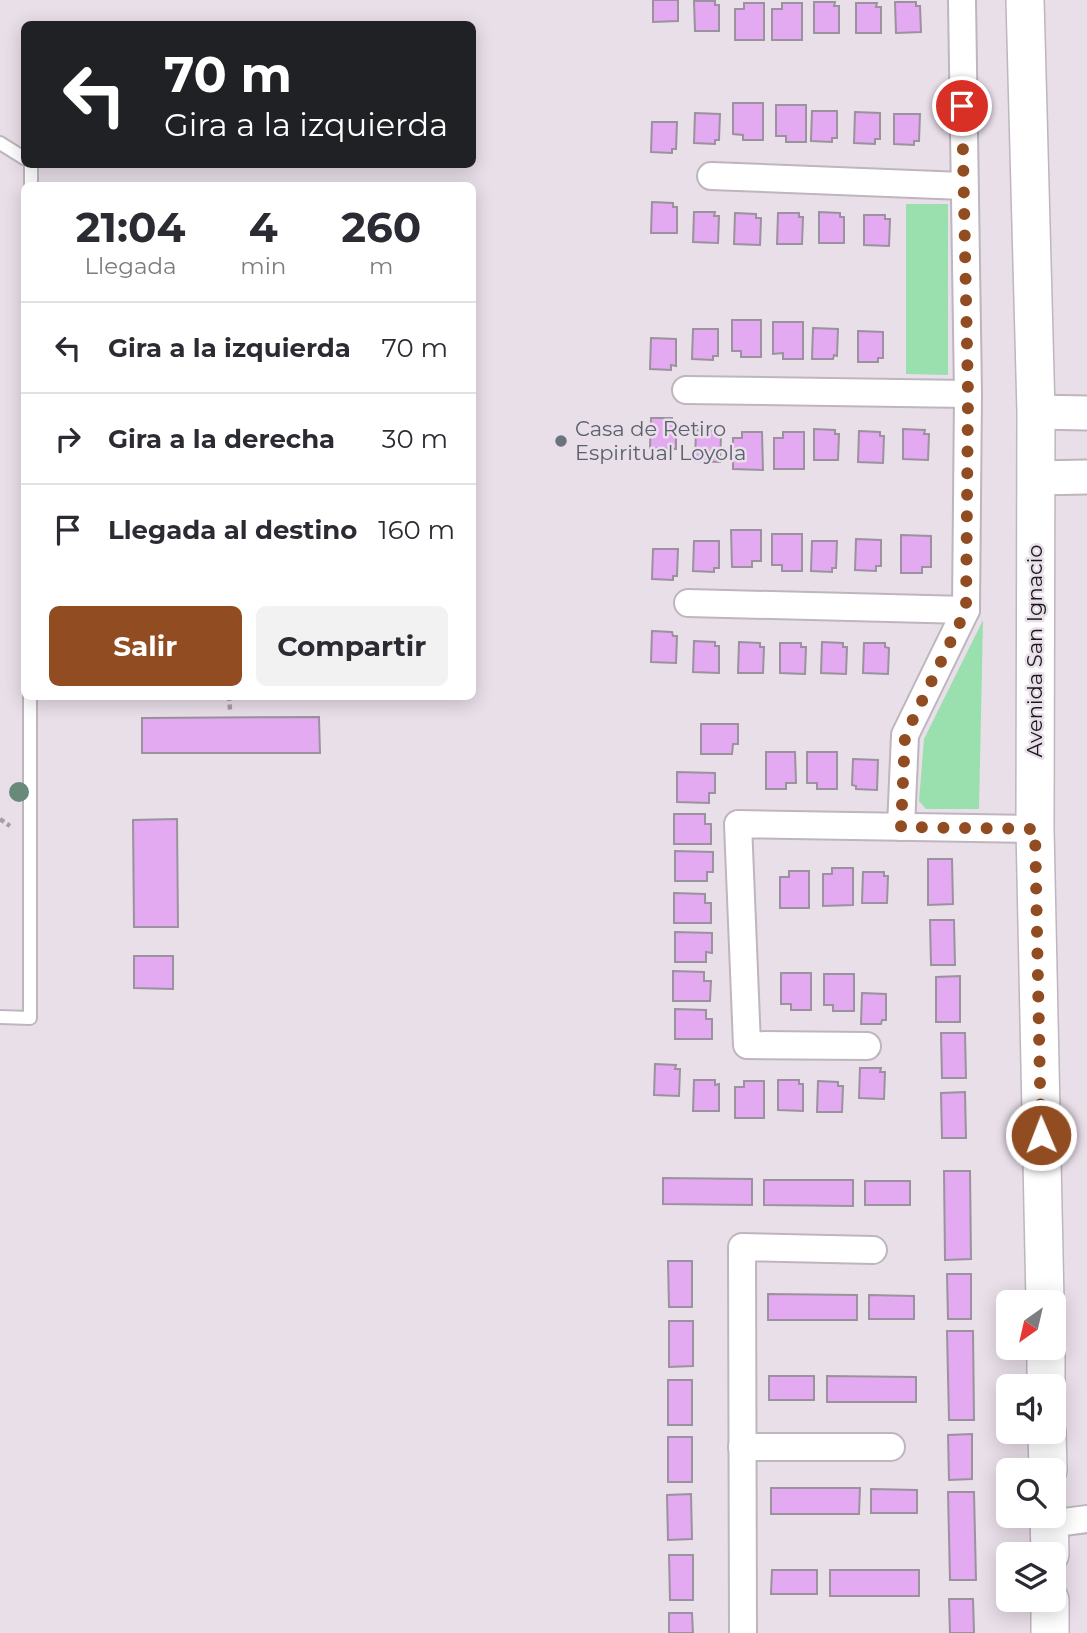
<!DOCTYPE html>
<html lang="es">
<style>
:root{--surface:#fff;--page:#f2f2f3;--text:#2b2b33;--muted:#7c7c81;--line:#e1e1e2;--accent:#914c21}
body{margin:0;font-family:Montserrat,sans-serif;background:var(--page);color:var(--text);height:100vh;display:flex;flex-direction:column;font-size:26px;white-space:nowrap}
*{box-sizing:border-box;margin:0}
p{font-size:23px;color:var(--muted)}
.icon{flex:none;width:38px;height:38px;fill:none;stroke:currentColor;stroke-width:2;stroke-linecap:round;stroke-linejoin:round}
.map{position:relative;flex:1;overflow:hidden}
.panel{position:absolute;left:21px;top:182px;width:455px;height:518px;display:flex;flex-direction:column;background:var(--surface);border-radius:10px;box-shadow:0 4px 18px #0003}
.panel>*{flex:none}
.banner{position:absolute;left:21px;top:21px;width:455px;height:147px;border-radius:10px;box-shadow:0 4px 18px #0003;background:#202124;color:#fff;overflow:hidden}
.needle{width:46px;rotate:214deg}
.buttons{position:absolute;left:996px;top:1290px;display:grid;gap:14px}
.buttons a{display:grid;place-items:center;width:70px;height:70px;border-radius:10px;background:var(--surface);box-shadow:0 4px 18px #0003;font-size:35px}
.pin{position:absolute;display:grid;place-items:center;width:60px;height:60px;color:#fff;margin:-30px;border:4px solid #fff;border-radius:50%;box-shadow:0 2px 7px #0007}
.me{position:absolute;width:77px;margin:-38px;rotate:359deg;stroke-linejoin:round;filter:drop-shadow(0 0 5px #0008)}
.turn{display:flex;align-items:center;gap:24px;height:147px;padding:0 28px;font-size:32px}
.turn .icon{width:91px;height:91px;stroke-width:2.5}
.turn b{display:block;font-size:49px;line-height:60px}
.eta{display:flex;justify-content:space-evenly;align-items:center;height:119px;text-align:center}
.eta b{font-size:42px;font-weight:700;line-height:49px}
.cta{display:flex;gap:14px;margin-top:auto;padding:14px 28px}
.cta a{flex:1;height:80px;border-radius:10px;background:var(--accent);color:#fff;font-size:28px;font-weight:700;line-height:80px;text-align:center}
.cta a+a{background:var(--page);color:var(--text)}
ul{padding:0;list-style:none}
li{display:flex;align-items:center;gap:21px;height:91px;padding:0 28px;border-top:2px solid var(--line)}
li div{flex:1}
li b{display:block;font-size:26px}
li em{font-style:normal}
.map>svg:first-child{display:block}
</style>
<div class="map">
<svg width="1087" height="1633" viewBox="0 0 1087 1633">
<rect width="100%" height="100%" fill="#e9dfe9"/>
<g fill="#9adfae">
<polygon points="906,204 948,204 948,375 906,374"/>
<polygon points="983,620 979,809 926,809 919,801 924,739"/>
</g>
<g fill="#e3aaf2" stroke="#9a929c" stroke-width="2">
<polygon points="653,0 678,0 678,21 653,22"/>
<polygon points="694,1 715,1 715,5 719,5 719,31 695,31"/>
<polygon points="814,2 835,2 834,6 839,6 839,33 814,33"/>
<polygon points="895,2 916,2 916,6 920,6 921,32 896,33"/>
<polygon points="744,3 764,3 764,40 735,40 735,9 744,9"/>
<polygon points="782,3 802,3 802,40 772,40 772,9 782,9"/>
<polygon points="856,3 877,3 876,7 881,7 881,33 856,33"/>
<polygon points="733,103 763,103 763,140 743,140 743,135 733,134"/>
<polygon points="776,105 806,105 806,142 786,142 786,136 776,136"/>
<polygon points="812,111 837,111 837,138 832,138 832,142 811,141"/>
<polygon points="855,112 880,113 880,139 875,139 875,144 854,143"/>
<polygon points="695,113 720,114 719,140 715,140 715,144 694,143"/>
<polygon points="894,114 920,114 919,141 914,141 914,145 894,144"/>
<polygon points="652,122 677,122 676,149 672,149 672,153 651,152"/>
<polygon points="652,202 673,203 673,207 677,207 677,233 651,233"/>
<polygon points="694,212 715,212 714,216 719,216 718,243 693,242"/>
<polygon points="819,212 840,213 840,217 844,217 844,243 819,243"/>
<polygon points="735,213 756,214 756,218 761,218 760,245 734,244"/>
<polygon points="778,213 799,213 799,217 803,217 802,244 777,244"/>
<polygon points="864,215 885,215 885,219 890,219 889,246 864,245"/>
<polygon points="732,320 761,320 761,357 741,357 741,351 732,351"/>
<polygon points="773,322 803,322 803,359 783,359 783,353 773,354"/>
<polygon points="813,328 838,329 837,356 834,355 833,359 812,359"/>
<polygon points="693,329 718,329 718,356 713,356 713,360 692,359"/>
<polygon points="858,331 883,332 883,358 878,358 878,362 858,362"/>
<polygon points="651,338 676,339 676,366 671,365 671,370 650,369"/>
<polygon points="651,418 672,418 672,422 676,422 676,449 650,448"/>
<polygon points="814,429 835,430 835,434 839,434 838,460 814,460"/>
<polygon points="903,429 925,430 924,434 929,434 928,460 903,459"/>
<polygon points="696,430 716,431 716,435 721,435 720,462 695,461"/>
<polygon points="859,431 880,432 880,436 884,436 883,463 858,462"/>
<polygon points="742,432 762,432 763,470 733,469 733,438 742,438"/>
<polygon points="783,432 804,432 804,469 774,469 774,438 783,438"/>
<polygon points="731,530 761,530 761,561 752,561 752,567 732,567"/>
<polygon points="772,534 802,534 802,571 782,571 782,565 772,565"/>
<polygon points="901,535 931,536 931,567 922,567 922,573 901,573"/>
<polygon points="856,539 881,540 881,566 876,566 876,571 855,570"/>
<polygon points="694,541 719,541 719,568 714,568 714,572 693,571"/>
<polygon points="812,541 837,541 836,568 832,568 832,572 811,571"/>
<polygon points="653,549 678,549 677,576 673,576 673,580 652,579"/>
<polygon points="652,631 672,632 673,636 677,636 676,663 651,662"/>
<polygon points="694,641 715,642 715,646 719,646 719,673 693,672"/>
<polygon points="739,642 760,643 760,647 764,647 763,673 738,673"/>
<polygon points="822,642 843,643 843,647 847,647 846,674 821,673"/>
<polygon points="780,643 801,643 801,647 806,647 805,674 780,673"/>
<polygon points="864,643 885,643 885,647 889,648 888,674 863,673"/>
<polygon points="319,717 320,753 142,753 142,718"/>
<polygon points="701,724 738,724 738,744 733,744 732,754 701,754"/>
<polygon points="766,752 795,752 796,783 786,783 786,789 766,789"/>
<polygon points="807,752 837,752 837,789 817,789 817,783 807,783"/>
<polygon points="853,759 878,760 877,790 856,789 856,786 852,785"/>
<polygon points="677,772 715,773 715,793 709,793 709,803 677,802"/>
<polygon points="674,814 705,814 705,824 711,824 711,844 674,844"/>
<polygon points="177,819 178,927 134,927 133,820"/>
<polygon points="675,851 713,852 713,872 707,872 707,881 675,881"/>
<polygon points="928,859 952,859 953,904 928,905"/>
<polygon points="832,868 853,868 853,905 823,906 823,874 832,874"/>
<polygon points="789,871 809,871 809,908 780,908 780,877 789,877"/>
<polygon points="863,872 884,872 884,876 888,876 887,903 862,903"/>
<polygon points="674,893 705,894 705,903 711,903 711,923 674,923"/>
<polygon points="930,920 954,920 955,965 931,965"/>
<polygon points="675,932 712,933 712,953 706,952 706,962 675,962"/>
<polygon points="134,956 173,956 173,989 134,988"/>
<polygon points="673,971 704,972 704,981 711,981 710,1001 673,1001"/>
<polygon points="781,973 811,973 811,1010 791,1010 791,1004 781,1004"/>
<polygon points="824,974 854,974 854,1011 833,1011 833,1005 824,1005"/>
<polygon points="960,976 960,1022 936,1022 936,977"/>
<polygon points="862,993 886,994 886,1020 882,1020 881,1024 861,1024"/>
<polygon points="675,1009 706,1010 706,1019 712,1019 712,1039 675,1039"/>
<polygon points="941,1033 965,1033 966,1078 942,1078"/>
<polygon points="655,1064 676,1065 675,1069 680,1069 679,1096 654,1095"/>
<polygon points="860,1068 881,1068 880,1072 885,1072 884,1099 859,1098"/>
<polygon points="694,1080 715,1080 715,1085 719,1084 719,1111 693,1111"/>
<polygon points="778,1080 799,1080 799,1084 803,1084 803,1111 778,1110"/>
<polygon points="744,1081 764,1081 764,1118 735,1118 735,1087 744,1087"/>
<polygon points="818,1081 838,1082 838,1086 843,1086 842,1112 817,1112"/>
<polygon points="965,1092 966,1138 942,1138 941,1093"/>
<polygon points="944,1171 970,1171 971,1259 945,1260"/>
<polygon points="663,1178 752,1179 752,1205 663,1204"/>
<polygon points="764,1180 853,1180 853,1206 764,1205"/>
<rect x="865" y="1181" width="45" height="24"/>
<polygon points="668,1261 692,1261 692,1307 669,1307"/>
<polygon points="947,1274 971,1274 971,1319 948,1319"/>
<polygon points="768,1294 857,1295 857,1320 768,1320"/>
<polygon points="869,1295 914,1296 914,1319 869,1319"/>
<polygon points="669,1321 693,1321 693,1366 669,1367"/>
<polygon points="947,1331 973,1331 974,1420 949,1420"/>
<rect x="769" y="1376" width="45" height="24"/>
<polygon points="827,1376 916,1377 916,1402 827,1402"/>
<rect x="668" y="1380" width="24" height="45"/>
<polygon points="972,1434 972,1479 949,1480 948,1435"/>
<rect x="668" y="1437" width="24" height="45"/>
<polygon points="771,1488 860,1488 859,1514 771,1514"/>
<polygon points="871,1489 917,1490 917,1513 871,1513"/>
<polygon points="948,1492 974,1492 976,1580 950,1580"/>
<polygon points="691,1494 692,1539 668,1540 667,1495"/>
<polygon points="669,1555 693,1555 693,1600 670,1600"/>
<polygon points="772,1570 817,1570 817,1594 771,1594"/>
<rect x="830" y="1570" width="89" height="26"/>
<polygon points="949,1599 973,1599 974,1633 950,1633"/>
<polygon points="669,1613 692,1613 693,1633 669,1633"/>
</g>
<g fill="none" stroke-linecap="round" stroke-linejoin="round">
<defs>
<g id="service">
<polyline points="0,143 24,158"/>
<polyline points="31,186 31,164"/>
<polyline points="0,1017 30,1018 30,696"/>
</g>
<g id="minor">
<polyline points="711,176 963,186"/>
<polyline points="686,390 968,394"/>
<polyline points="688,603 966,610"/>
<polyline points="901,827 905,735 966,610 968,394 962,0"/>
<polyline points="867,1046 747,1045 738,824 1035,829"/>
<polyline points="742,1447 891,1447"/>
<polyline points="1049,1524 1087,1519"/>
<polyline points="743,1633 742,1247 873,1250"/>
</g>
<g id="tertiary">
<polyline points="1036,412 1087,413"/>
<polyline points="1036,478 1087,477"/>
</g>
<g id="secondary">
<polyline points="1025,0 1036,412 1035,829 1045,1302"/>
<polyline points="1046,1348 1046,1386"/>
<polyline points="1047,1432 1048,1470"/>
<polyline points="1049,1516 1050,1554"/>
<polyline points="1050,1600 1050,1633"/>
</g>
</defs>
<use href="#service" stroke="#beb5bf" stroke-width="16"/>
<use href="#minor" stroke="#beb5bf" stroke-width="30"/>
<use href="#tertiary" stroke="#beb5bf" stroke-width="37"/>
<use href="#secondary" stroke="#beb5bf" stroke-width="40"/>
<g stroke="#a69fa6" stroke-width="4.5" stroke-dasharray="5 3.5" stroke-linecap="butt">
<polyline points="229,696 230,710"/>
<polyline points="0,819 10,826"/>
</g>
<use href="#service" stroke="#fff" stroke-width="12"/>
<use href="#minor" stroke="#fff" stroke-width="26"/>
<use href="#tertiary" stroke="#fff" stroke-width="33"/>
<use href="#secondary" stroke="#fff" stroke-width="37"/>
</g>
<circle fill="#698a7b" cx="19" cy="792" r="10"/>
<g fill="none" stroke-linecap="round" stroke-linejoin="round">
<polyline stroke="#914c21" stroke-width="12" stroke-dasharray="0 21.6" points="962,106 968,394 966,610 905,736 901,827 1035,829 1041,1135"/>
</g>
<circle fill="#6b7280" stroke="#e9dfe9" stroke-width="2.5" cx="561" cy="441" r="7"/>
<g text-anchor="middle" stroke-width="5" stroke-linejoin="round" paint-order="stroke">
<g font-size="21" fill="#5b616d" stroke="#e9dfe9" text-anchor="start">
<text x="575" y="436">Casa de Retiro<tspan x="575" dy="24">Espiritual Loyola</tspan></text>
</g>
<g font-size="21" fill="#1b181b" stroke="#e9dfe9">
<text transform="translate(1035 651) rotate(-90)" y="7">Avenida San Ignacio</text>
</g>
</g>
</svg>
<div class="buttons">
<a><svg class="needle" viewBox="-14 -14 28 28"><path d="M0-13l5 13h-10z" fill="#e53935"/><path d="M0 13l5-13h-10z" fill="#7c7c81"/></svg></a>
<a><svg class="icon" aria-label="sound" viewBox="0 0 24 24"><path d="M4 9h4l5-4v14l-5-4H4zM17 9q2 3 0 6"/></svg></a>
<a><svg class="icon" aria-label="search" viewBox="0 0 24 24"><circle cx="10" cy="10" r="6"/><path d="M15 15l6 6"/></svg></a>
<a><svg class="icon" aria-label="layers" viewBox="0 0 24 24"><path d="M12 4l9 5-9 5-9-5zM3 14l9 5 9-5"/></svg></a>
</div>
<div class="pin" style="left:962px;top:106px;background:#d93025"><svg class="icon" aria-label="arrive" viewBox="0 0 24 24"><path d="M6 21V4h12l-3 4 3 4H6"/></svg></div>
<svg class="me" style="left:1041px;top:1135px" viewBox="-20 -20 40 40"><circle r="17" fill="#914c21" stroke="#fff" stroke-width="3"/><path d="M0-11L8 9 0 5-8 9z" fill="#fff"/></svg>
<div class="banner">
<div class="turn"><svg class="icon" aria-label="left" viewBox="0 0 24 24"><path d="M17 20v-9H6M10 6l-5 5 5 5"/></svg><div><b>70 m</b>Gira a la izquierda</div></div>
</div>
<section class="panel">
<div class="eta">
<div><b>21:04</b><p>Llegada</p></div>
<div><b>4</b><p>min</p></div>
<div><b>260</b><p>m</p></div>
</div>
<ul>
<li><svg class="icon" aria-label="left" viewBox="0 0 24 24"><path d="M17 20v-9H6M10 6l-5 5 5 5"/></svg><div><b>Gira a la izquierda</b></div><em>70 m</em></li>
<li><svg class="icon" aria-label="right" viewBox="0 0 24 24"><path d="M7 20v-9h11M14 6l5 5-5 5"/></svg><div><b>Gira a la derecha</b></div><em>30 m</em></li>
<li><svg class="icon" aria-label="arrive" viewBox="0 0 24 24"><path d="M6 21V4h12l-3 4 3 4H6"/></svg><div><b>Llegada al destino</b></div><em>160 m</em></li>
</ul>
<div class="cta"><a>Salir</a><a>Compartir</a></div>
</section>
</div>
